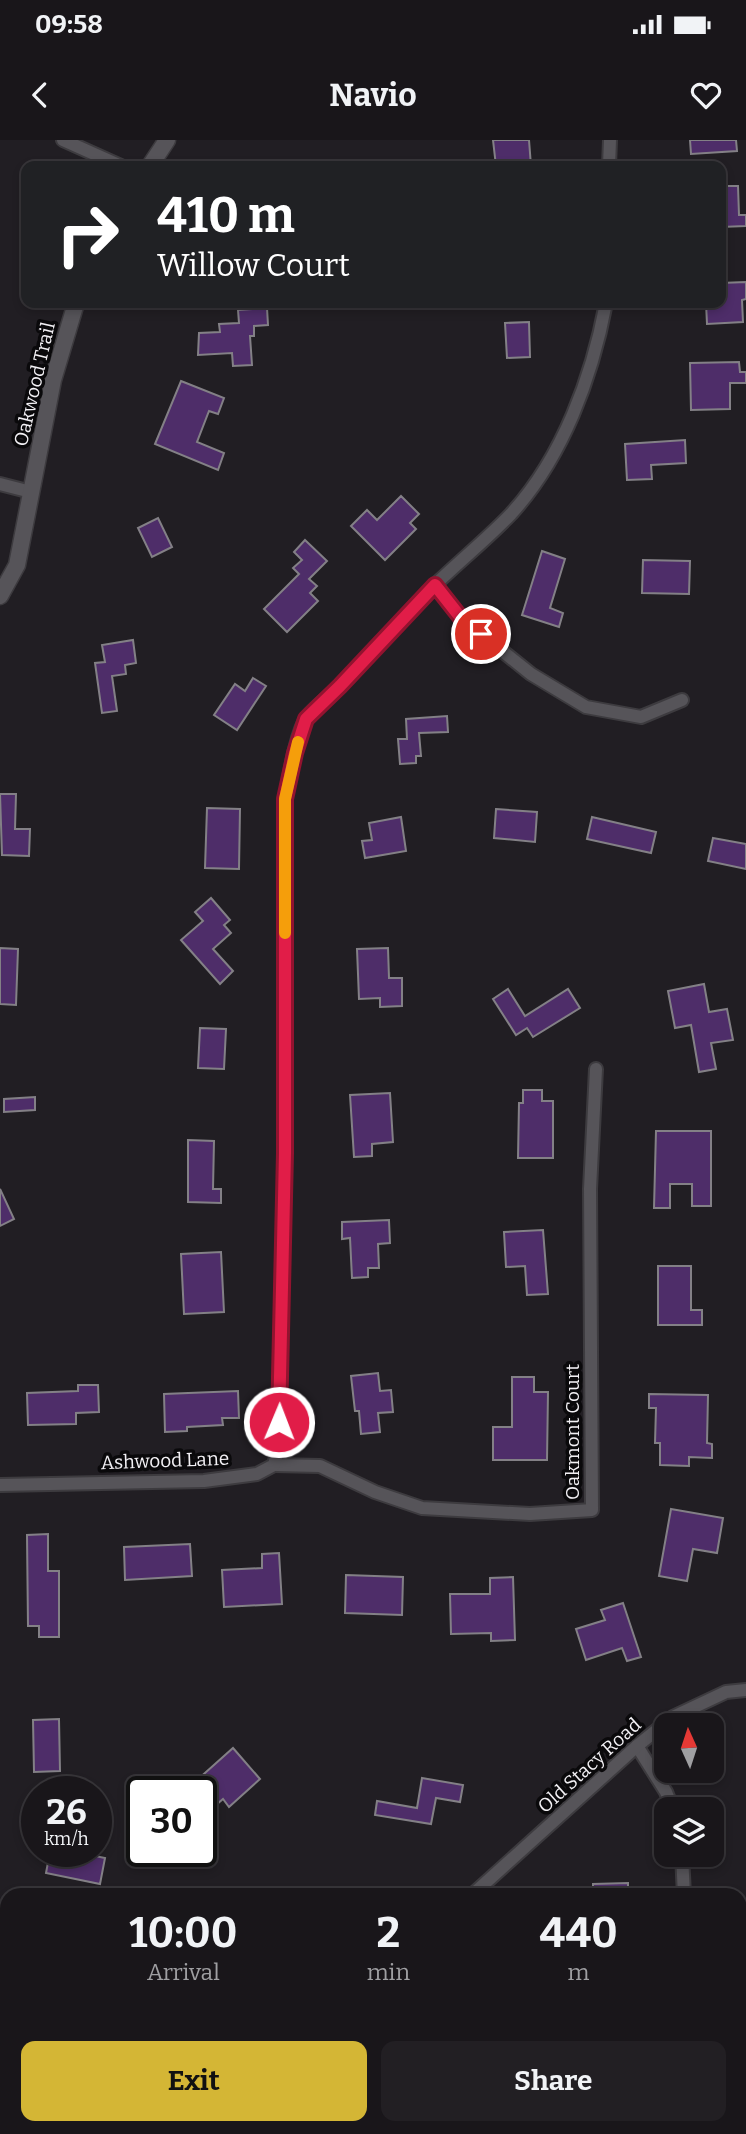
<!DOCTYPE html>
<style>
:root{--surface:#19161a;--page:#221f23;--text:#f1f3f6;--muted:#9f9fa2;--line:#373539;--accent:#d4b635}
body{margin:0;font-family:Bitter,serif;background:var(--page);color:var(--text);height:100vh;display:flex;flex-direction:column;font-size:26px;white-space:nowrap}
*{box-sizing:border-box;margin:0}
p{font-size:23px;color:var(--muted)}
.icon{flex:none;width:38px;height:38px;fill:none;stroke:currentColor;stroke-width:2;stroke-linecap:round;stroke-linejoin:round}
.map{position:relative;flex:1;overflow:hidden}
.details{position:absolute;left:0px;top:1748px;width:747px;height:247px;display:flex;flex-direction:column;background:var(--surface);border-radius:21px 21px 0 0;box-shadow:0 4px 10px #0003,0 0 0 2px var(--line)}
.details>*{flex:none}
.top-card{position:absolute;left:21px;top:21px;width:705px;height:147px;border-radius:14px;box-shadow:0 4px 10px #0003,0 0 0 2px var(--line);background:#202124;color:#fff;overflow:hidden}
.needle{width:46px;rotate:357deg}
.buttons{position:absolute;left:654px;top:1573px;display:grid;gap:14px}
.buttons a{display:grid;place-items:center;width:70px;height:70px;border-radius:14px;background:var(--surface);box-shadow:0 4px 10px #0003,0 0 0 2px var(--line);font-size:35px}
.speed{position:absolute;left:21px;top:1636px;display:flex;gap:14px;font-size:35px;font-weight:700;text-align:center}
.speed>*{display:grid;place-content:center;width:91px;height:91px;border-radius:50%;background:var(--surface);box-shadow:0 4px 10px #0003,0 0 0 2px var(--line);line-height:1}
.speed small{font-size:18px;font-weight:400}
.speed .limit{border:4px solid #111;border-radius:10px;background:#fff;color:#111}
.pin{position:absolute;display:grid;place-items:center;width:60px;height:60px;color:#fff;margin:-30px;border:4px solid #fff;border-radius:50%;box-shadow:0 2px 7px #0007}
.me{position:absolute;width:77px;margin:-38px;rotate:1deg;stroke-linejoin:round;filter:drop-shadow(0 0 5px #0008)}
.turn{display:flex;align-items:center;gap:24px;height:147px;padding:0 21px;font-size:32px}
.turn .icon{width:91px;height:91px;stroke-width:2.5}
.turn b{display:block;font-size:49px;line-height:60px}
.eta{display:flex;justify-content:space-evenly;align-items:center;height:119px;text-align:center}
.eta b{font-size:42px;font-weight:700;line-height:49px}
.cta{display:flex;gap:14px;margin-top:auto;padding:14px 21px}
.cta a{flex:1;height:80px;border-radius:14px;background:var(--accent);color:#111;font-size:28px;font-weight:700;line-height:80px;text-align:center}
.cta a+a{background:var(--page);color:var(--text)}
.status{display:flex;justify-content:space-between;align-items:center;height:49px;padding:0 35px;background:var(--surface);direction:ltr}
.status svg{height:19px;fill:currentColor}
header{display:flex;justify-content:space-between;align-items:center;height:91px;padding:0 21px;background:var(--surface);font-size:32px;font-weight:700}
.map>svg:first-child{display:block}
</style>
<div class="status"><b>09:58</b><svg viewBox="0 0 49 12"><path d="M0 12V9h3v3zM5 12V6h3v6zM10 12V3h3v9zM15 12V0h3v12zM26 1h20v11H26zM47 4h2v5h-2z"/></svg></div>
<header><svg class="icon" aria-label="back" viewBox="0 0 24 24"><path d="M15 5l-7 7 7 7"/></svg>Navio<svg class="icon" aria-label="heart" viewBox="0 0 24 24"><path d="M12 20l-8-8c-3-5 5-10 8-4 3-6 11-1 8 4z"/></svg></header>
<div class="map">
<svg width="746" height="1994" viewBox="0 0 746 1994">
<rect width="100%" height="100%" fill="#211e23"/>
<g fill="#4e2d69" stroke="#838086" stroke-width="2">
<polygon points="493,0 529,0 531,26 496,26"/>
<polygon points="690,0 736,0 737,11 691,14"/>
<polygon points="721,46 738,46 739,75 746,75 746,86 721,87"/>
<polygon points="746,142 746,159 742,160 743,182 707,184 706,163 721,163 721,143"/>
<polygon points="267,168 268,185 254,186 254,196 250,196 252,225 233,226 232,213 198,215 199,193 220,192 219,184 239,183 238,170"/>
<polygon points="529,182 530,217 507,218 505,183"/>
<polygon points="739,222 740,232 746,232 746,243 730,243 730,269 691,270 690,223"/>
<polygon points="181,241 224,258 218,274 209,271 197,302 224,313 218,330 155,304"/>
<polygon points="685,300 686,323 651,325 652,339 627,340 625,304"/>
<polygon points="401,356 419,374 410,383 416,389 385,420 351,386 367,370 377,380"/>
<polygon points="158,378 172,407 152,417 138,388"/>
<polygon points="305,400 327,421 309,439 317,446 310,453 318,461 287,492 264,469 299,434 293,428 302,420 294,412"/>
<polygon points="542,411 565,419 550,468 563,473 559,487 522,475"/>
<polygon points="643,420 690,421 689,454 642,453"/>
<polygon points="133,500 136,523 125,525 126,534 112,536 117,571 102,573 95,523 105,522 102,505"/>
<polygon points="253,538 266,546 237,590 214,575 235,544 245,551"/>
<polygon points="447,576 448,592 419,593 421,616 416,616 416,623 400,624 398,599 407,599 406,579"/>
<polygon points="0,654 16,654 15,689 30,689 29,716 2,715"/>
<polygon points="207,668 240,669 239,729 205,728"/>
<polygon points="496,669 537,672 535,702 494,698"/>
<polygon points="401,677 406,711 365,718 362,701 372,700 369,683"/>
<polygon points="592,677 656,692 651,713 587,699"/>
<polygon points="713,698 746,704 746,729 708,721"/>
<polygon points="211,758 230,780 224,785 231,793 213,809 233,831 220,844 181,800 203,781 195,772"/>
<polygon points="0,808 18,809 16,865 0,864"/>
<polygon points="388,808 389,838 402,838 402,866 380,867 380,858 359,859 357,809"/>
<polygon points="704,844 709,872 727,869 733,900 711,903 716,929 699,932 691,885 675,888 668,851"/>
<polygon points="508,849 525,876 568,849 580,868 533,897 527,888 516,895 493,859"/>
<polygon points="200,888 226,889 224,929 198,928"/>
<polygon points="523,950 542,950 542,961 553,961 553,1018 518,1018 519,963 523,963"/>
<polygon points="390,953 393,1002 372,1004 372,1016 354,1017 350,955"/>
<polygon points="35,957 35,970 4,972 4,959"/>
<polygon points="656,991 711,991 711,1066 692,1066 692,1044 670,1044 670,1068 654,1068"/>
<polygon points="188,1000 214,1001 213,1049 221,1049 221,1063 188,1062"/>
<polygon points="0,1049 14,1079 0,1086"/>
<polygon points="389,1080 390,1103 378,1104 379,1128 368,1128 368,1137 352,1138 350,1098 342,1099 342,1082"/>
<polygon points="543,1090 548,1154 527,1155 525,1126 506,1127 504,1092"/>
<polygon points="221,1112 224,1172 184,1174 181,1114"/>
<polygon points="658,1126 691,1126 691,1170 702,1170 702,1185 658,1185"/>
<polygon points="378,1233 380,1251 391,1250 393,1272 378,1273 380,1292 361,1294 359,1271 355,1271 351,1236"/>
<polygon points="512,1237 534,1237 534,1252 548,1252 547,1320 493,1320 493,1287 512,1287"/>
<polygon points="78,1245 98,1245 99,1272 76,1273 76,1284 28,1285 27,1253 78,1251"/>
<polygon points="238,1251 239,1278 222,1278 223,1285 187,1287 187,1291 165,1292 164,1254"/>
<polygon points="649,1254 708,1255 707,1303 712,1304 712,1318 689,1317 689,1326 660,1325 660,1303 655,1303 656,1268 649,1268"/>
<polygon points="671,1369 723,1378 717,1413 693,1409 687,1441 659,1436"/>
<polygon points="48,1394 48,1431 59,1431 59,1497 39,1497 39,1486 28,1486 27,1395"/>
<polygon points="190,1404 192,1436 125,1440 124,1407"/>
<polygon points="279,1413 282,1464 224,1467 222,1430 262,1428 262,1414"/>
<polygon points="346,1435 403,1437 402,1475 345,1473"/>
<polygon points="513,1437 515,1500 491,1501 491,1493 451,1494 450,1454 490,1454 490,1438"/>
<polygon points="623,1463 641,1517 627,1521 622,1508 586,1520 576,1489 605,1480 601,1470"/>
<polygon points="59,1579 60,1631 34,1632 33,1580"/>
<polygon points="233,1608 260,1639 229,1667 223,1659 201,1678 202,1648 196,1641"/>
<polygon points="422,1638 463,1645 460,1662 436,1658 431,1684 375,1675 377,1661 417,1668"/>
<polygon points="50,1712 96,1712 95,1716 105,1718 100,1744 46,1733"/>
<polygon points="628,1743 628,1755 593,1755 593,1744"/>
</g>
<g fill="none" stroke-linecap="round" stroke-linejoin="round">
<defs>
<g id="minor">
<polyline points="63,0 121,26"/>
<polyline points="609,26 610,0"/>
<polyline points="0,344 31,352"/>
<polyline points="435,445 461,478 531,534 586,567 641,577 682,560"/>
<polyline points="274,1325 320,1326 375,1352 422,1368 530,1374 592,1370 590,1049 596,929"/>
<path d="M0,1345L204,1341L257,1334L274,1325L278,1309L285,1013V659C289,639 296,592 307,577C317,565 331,555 342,544C374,511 404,476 437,443C461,420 488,398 511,374C563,317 592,237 606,163"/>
<polyline points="637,1606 666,1652 673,1670"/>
<polyline points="682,1715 684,1755"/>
<polyline points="472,1755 637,1606 673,1577 726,1552 746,1550"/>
<polyline points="0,1928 7,1929"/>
<polyline points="694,1988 694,1994"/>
<polyline points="242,1994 247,1988"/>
</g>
<g id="tertiary">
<polyline points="150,26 167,0"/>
<polyline points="0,456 17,425 53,240 76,163"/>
</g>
</defs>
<use href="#minor" stroke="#3d3b3f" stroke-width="16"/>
<use href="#tertiary" stroke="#3d3b3f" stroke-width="19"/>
<use href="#minor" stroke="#565459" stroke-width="12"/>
<use href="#tertiary" stroke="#565459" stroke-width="16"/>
</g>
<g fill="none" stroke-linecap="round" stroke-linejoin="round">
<defs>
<polyline id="route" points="279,1282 285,1013 285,659 295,613 306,579 340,546 435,445 461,478 481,494"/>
</defs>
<use href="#route" stroke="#92132f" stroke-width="18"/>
<use href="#route" stroke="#e11d48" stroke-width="12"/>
<polyline stroke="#f59e0b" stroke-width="12" points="285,793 285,659 298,602"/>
</g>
<g text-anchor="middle" stroke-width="7" stroke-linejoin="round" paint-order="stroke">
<g font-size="19" fill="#f3f1f5" stroke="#0a090b">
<text transform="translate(34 244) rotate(-77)" y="7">Oakwood Trail</text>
<text transform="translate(572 1292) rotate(-90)" y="7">Oakmont Court</text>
<text transform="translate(165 1320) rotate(-2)" y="7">Ashwood Lane</text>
<text transform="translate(589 1625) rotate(-42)" y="7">Old Stacy Road</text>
</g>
</g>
</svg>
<div class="buttons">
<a><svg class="needle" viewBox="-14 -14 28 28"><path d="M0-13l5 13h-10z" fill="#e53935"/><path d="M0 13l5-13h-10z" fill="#9f9fa2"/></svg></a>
<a><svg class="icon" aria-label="layers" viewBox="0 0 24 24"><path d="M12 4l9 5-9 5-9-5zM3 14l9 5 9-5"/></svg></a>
</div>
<div class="speed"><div>26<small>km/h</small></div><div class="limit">30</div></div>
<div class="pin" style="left:481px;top:494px;background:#d93025"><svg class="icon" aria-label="arrive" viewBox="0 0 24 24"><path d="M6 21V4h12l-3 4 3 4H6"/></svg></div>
<svg class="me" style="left:279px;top:1282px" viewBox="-20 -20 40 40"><circle r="17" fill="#e11d48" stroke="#fff" stroke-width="3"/><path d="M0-11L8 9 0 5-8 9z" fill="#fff"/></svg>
<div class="top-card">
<div class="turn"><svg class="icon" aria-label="right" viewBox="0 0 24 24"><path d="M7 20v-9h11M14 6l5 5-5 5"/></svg><div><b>410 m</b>Willow Court</div></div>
</div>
<section class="details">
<div class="eta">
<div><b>10:00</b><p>Arrival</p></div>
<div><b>2</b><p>min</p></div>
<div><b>440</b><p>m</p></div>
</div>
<div class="cta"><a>Exit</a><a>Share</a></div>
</section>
</div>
